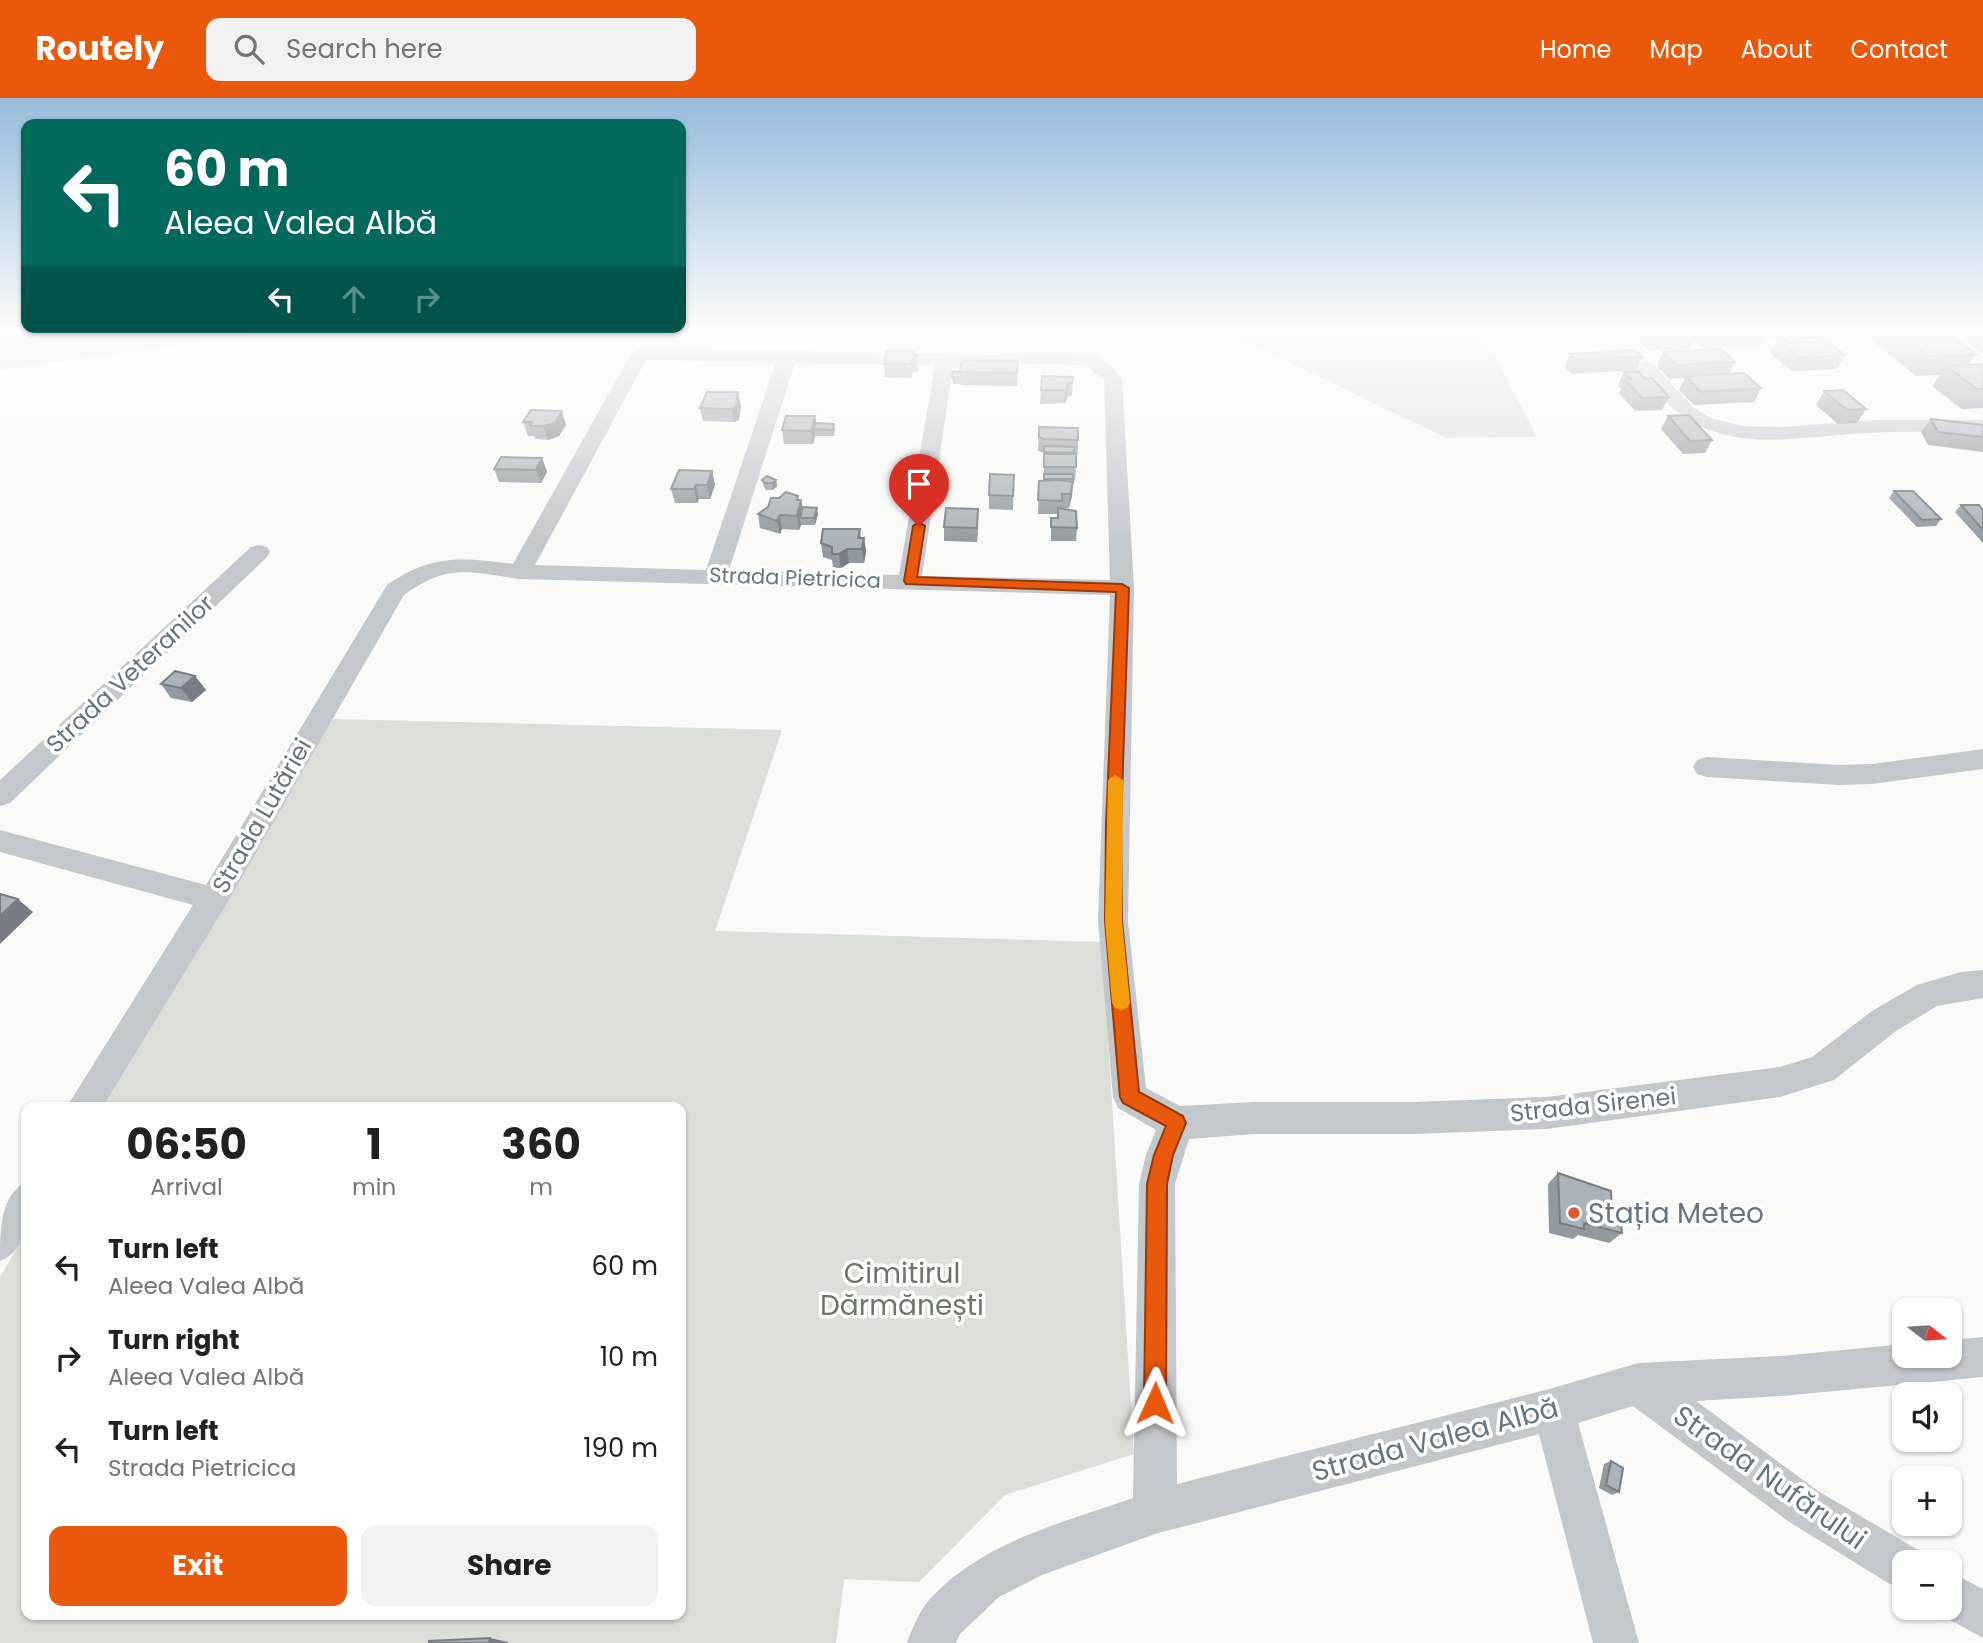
<!DOCTYPE html>
<meta charset="utf-8">
<style>
:root{--surface:#fff;--page:#f2f2f2;--text:#202124;--muted:#757577;--accent:#ea580c}
body{margin:0;font-family:Poppins,sans-serif;background:var(--page);color:var(--text);height:100vh;display:flex;flex-direction:column;font-size:26px;white-space:nowrap}
*{box-sizing:border-box;margin:0}
p{font-size:23px;color:var(--muted)}
.icon{flex:none;width:38px;height:38px;fill:none;stroke:currentColor;stroke-width:2;stroke-linecap:round;stroke-linejoin:round}
.map{position:relative;flex:1;overflow:hidden}
.details{position:absolute;left:21px;top:1004px;width:665px;height:518px;display:flex;flex-direction:column;background:var(--surface);border-radius:14px;box-shadow:0 2px 5px #0004}
.details>*{flex:none}
.top-card{position:absolute;left:21px;top:21px;width:665px;height:214px;border-radius:14px;box-shadow:0 2px 5px #0004;background:#00695c;color:#fff;overflow:hidden}
.needle{width:46px;rotate:107deg}
.fabs{position:absolute;left:1892px;top:1200px;display:grid;gap:14px}
.fabs a{display:grid;place-items:center;width:70px;height:70px;border-radius:14px;background:var(--surface);box-shadow:0 2px 5px #0004;font-size:35px}
.pin{position:absolute;display:grid;place-items:center;width:60px;height:60px;color:#fff;margin:-72px -30px;border-radius:50% 50% 50% 0;rotate:-45deg;box-shadow:0 0 7px #0007}
.pin .icon{rotate:45deg}
.me{position:absolute;width:77px;margin:-38px;rotate:1deg;stroke-linejoin:round;filter:drop-shadow(0 0 5px #0008)}
.turn{display:flex;align-items:center;gap:24px;height:147px;padding:0 28px;font-size:32px}
.turn .icon{width:91px;height:91px;stroke-width:2.5}
.turn b{display:block;font-size:49px;line-height:60px}
.lanes{display:flex;align-items:center;height:66px;padding:0 28px;background:#0003;justify-content:center;gap:35px;direction:ltr}
.lanes .off{opacity:.35}
.eta{display:flex;justify-content:space-evenly;align-items:center;height:119px;text-align:center}
.eta b{font-size:42px;font-weight:700;line-height:49px}
.primary-button{display:flex;gap:14px;margin-top:auto;padding:14px 28px}
.primary-button a{flex:1;height:80px;border-radius:14px;background:var(--accent);color:#fff;font-size:28px;font-weight:700;line-height:80px;text-align:center}
.primary-button a+a{background:var(--page);color:var(--text)}
ul{padding:0;list-style:none}
li{display:flex;align-items:center;gap:21px;height:91px;padding:0 28px}
li div{flex:1}
li b{display:block;font-size:26px}
li em{font-style:normal}
header{display:flex;align-items:center;gap:42px;box-sizing:border-box;height:98px;padding:0 35px;background:var(--accent);color:#fff}
header strong{font-size:33px}
nav{display:flex;gap:38px;margin-inline-start:auto;font-size:24px}
.search{width:490px;height:63px;background:var(--page);display:flex;align-items:center;gap:18px;box-sizing:border-box;padding:0 24px;border-radius:14px;color:var(--muted);font-size:26px}
.map>svg:first-child{display:block}
</style>
<header>
<strong>Routely</strong>
<div class="search"><svg class="icon" aria-label="search" viewBox="0 0 24 24"><circle cx="10" cy="10" r="6"/><path d="M15 15l6 6"/></svg>Search here</div>
<nav><a>Home</a><a>Map</a><a>About</a><a>Contact</a></nav>
</header>
<div class="map">
<svg width="1983" height="1545" viewBox="0 0 1983 1545">
<rect width="100%" height="100%" fill="#fafaf8"/>
<g fill="#dadfd7">
<polygon points="0,233 281,233 0,272"/>
<polygon points="1195,233 1482,233 1537,339 1446,340 1258,249"/>
<polygon points="333,621 782,632 715,833 1102,844 1134,1356 1005,1397 919,1484 844,1481 836,1545 0,1545 0,1179 26,1135 26,1517 681,1517 681,1010 101,1010"/>
</g>
<g fill="none" stroke-linecap="round" stroke-linejoin="round">
<g fill="#c3c8cc" fill-rule="evenodd">
<path d="M640,250L1000,257C1022,253 1084,250 1103,262C1110,266 1118,274 1122,281L1134,490L1128,823L1146,990L1180,1008L1254,1004H1414L1547,999L1780,969L1812,959L1872,913L1917,887L1961,874L1983,872V900L1937,908L1896,933L1834,982L1780,999L1547,1031L1414,1036H1254L1189,1041L1175,1086L1177,1386L1553,1290L1638,1265L1782,1258L1904,1246V1258H1950V1242L1983,1239V1279L1782,1298L1696,1303L1818,1393L1920,1453L1925,1465H1904V1492L1888,1485L1788,1423L1633,1308L1578,1325L1639,1545H1593L1539,1336L1155,1436L1042,1477L999,1499L960,1536L956,1545H907C912,1531 919,1514 929,1502C981,1444 1062,1425 1133,1400L1139,1086L1146,1057L1156,1032L1118,1010L1113,999L1098,823L1110,497L520,481C470,474 448,465 404,497L224,810L102,1010H66L193,807L0,754V732L206,787L387,487C431,456 461,459 513,466L631,256ZM646,262L776,264L706,472L535,467ZM795,265L935,267L899,477L729,472ZM1016,266L1085,267L1104,282L1110,482L922,478L953,268L1000,269Z"/>
<path d="M1645,263L1652,265L1694,310L1711,320L1742,328L1783,329L1879,322H1983V334C1944,334 1905,333 1865,335C1766,341 1702,363 1636,269Z"/>
<polygon points="259,447 267,449 270,454 267,459 10,705 0,708 0,682 251,449"/>
<polygon points="1983,651 1983,671 1872,686 1838,687 1707,679 1697,676 1693,669 1697,662 1707,659 1838,667 1872,666"/>
<path d="M26,1084C27,1114 32,1150 0,1163C0,1133 0,1097 26,1084Z"/>
<polygon points="1950,1474 1983,1491 1983,1540 1934,1513 1933,1510 1950,1510"/>
</g>
</g>
<g fill="#929a9f">
<polygon points="1630,233 1945,233 1976,256 1968,267 1983,266 1983,310 1962,311 1932,288 1940,277 1916,278 1865,237 1864,238 1772,242 1766,237 1760,248 1703,250 1696,244 1693,244 1690,251 1648,252"/>
<polygon points="1974,233 1983,233 1983,255 1967,244"/>
<polygon points="1778,242 1790,245 1845,257 1837,271 1792,273 1770,255"/>
<polygon points="914,253 914,257 917,257 918,271 917,274 913,274 912,280 885,279 884,266"/>
<polygon points="1663,254 1735,264 1729,276 1761,290 1754,304 1694,307 1679,292 1685,280 1669,281 1657,268"/>
<polygon points="1570,256 1642,259 1636,272 1571,276 1565,269"/>
<polygon points="1018,263 1017,288 961,287 961,286 953,286 952,279 960,274"/>
<polygon points="1624,274 1645,281 1669,299 1662,312 1635,313 1619,295 1621,291 1618,287"/>
<polygon points="1042,278 1073,279 1072,298 1068,298 1065,305 1040,306"/>
<polygon points="1824,293 1866,311 1857,325 1838,326 1816,307"/>
<polygon points="741,308 739,322 734,324 703,323 700,310"/>
<polygon points="786,318 815,318 816,325 834,326 835,332 834,338 815,338 813,346 784,346 782,332"/>
<polygon points="1668,318 1712,342 1705,355 1683,356 1661,331"/>
<polygon points="1931,321 1983,327 1983,354 1928,347 1921,334"/>
<polygon points="523,324 566,327 559,338 548,342 535,341 534,338 528,338"/>
<polygon points="1039,329 1078,342 1078,356 1074,356 1076,369 1075,383 1073,383 1072,398 1069,410 1062,410 1062,411 1077,430 1076,443 1051,443 1051,420 1058,420 1058,416 1038,416 1039,383 1044,383 1044,355 1038,353"/>
<polygon points="542,360 547,374 541,385 499,384 494,371"/>
<polygon points="712,373 715,387 710,401 699,401 697,405 675,405 671,391"/>
<polygon points="1014,377 1013,412 989,411 989,397"/>
<polygon points="762,382 776,382 777,388 773,392 766,392 764,389"/>
<polygon points="1894,393 1941,421 1936,428 1917,429 1889,400"/>
<polygon points="798,398 798,402 802,409 818,416 815,427 801,427 799,432 782,431 780,436 760,430 758,416"/>
<polygon points="1961,407 1983,412 1983,445 1955,414"/>
<polygon points="978,425 977,444 944,443 944,429"/>
<polygon points="860,431 861,440 864,440 866,453 864,465 849,465 841,470 833,470 832,462 823,459 821,445"/>
<polygon points="195,578 206,592 192,604 171,600 161,586"/>
<polygon points="1558,1075 1612,1116 1622,1135 1609,1145 1578,1137 1573,1141 1549,1135 1548,1086"/>
<polygon points="1611,1363 1619,1394 1612,1397 1599,1390 1604,1366"/>
</g>
<g fill="#777d82">
<polygon points="1069,285 1068,298 1065,305 1065,292"/>
<polygon points="738,294 741,308 739,322 734,324 732,311"/>
<polygon points="562,313 566,327 559,338 548,342 543,328"/>
<polygon points="815,318 817,331 814,331 815,338 813,346 811,333"/>
<polygon points="542,360 547,374 541,385 536,372"/>
<polygon points="712,373 715,387 710,401 707,387"/>
<polygon points="776,382 777,388 773,392 772,385"/>
<polygon points="1073,384 1072,398 1069,410 1070,396"/>
<polygon points="696,387 699,401 697,405 694,391"/>
<polygon points="798,398 799,410 801,402 804,416 800,420 801,427 799,432 797,418"/>
<polygon points="817,410 818,416 815,427 814,420"/>
<polygon points="978,411 978,425 977,444 977,430"/>
<polygon points="780,417 782,431 780,436 777,423"/>
<polygon points="864,440 866,453 864,465 862,451"/>
<polygon points="847,451 849,465 841,470 839,456"/>
<polygon points="195,578 206,592 192,604 181,590"/>
<polygon points="18,801 33,814 0,846 0,818"/>
<polygon points="490,1540 508,1544 508,1545 489,1545"/>
</g>
<g fill="#aab3b9" stroke="#777d82" stroke-width="2">
<polygon points="1897,233 1945,233 1976,256 1929,258"/>
<polygon points="1778,242 1786,242 1790,245 1826,243 1845,257 1800,260"/>
<polygon points="1721,251 1735,264 1676,267 1663,254"/>
<polygon points="1635,252 1642,259 1576,262 1570,256"/>
<polygon points="887,253 914,253 913,257 917,257 916,261 912,261 911,266 884,266"/>
<polygon points="962,262 1018,263 1017,275 960,274"/>
<polygon points="1983,266 1983,291 1977,291 1946,268"/>
<polygon points="953,273 961,274 961,279 952,279"/>
<polygon points="1638,273 1645,281 1652,280 1669,299 1642,300 1625,282 1631,281 1624,274"/>
<polygon points="1744,275 1761,290 1701,294 1686,278"/>
<polygon points="1042,278 1073,279 1072,285 1069,285 1065,292 1041,292"/>
<polygon points="1843,292 1866,311 1847,312 1824,293"/>
<polygon points="707,294 738,294 736,308 732,311 700,310"/>
<polygon points="531,312 562,313 555,325 543,328 530,328 532,324 523,324"/>
<polygon points="1689,317 1712,342 1690,343 1668,318"/>
<polygon points="786,318 815,318 811,333 782,332"/>
<polygon points="1931,321 1983,327 1983,339 1938,334"/>
<polygon points="816,325 834,326 833,332 814,331"/>
<polygon points="1039,329 1078,330 1078,342 1044,341 1039,339"/>
<polygon points="1044,348 1074,349 1074,355 1044,354"/>
<rect x="1044" y="356" width="32" height="13"/>
<polygon points="501,359 542,360 536,372 494,371"/>
<polygon points="679,372 712,373 707,387 696,387 694,391 671,391"/>
<polygon points="990,376 1014,377 1013,398 989,397"/>
<rect x="1044" y="376" width="29" height="5"/>
<polygon points="767,378 776,382 772,385 765,385 762,382"/>
<polygon points="1059,382 1073,384 1070,396 1062,396 1062,403 1038,402 1039,383"/>
<polygon points="1894,393 1913,393 1941,421 1922,422"/>
<polygon points="786,394 798,398 797,402 801,402 797,418 780,417 777,423 758,416 768,409 771,400 779,400"/>
<polygon points="1961,407 1979,407 1983,412 1983,432"/>
<polygon points="803,409 817,410 814,420 800,420"/>
<polygon points="946,410 978,411 977,430 944,429"/>
<polygon points="1058,410 1076,413 1077,430 1051,429 1051,420 1058,420"/>
<polygon points="823,431 860,431 858,440 864,440 862,451 847,451 839,456 832,456 832,449 821,445"/>
<polygon points="175,573 195,578 181,590 161,586"/>
<polygon points="0,796 18,801 0,818"/>
<polygon points="1558,1075 1611,1093 1612,1116 1620,1118 1622,1135 1584,1125 1584,1131 1560,1125"/>
<polygon points="1611,1363 1623,1370 1619,1394 1606,1387"/>
<polygon points="490,1540 489,1545 429,1545 429,1543"/>
</g>
<linearGradient id="sky" x2="0" y2="1"><stop stop-color="#96bcdc"/><stop offset="0.52" stop-color="#fdfdfc"/><stop offset="1" stop-color="#fdfdfc" stop-opacity="0"/></linearGradient>
<rect width="1983" height="450" fill="url(#sky)"/>
<polygon fill="#ea580c" stroke="#983908" stroke-width="2" points="919,424 925,428 917,479 1122,486 1129,490 1121,726 1122,823 1139,994 1183,1018 1186,1025 1173,1057 1167,1086 1166,1305 1163,1313 1155,1316 1147,1313 1144,1305 1147,1086 1154,1057 1166,1028 1123,1005 1120,999 1105,823 1106,726 1116,494 906,486 904,483 913,428"/>
<polygon fill="#f59e0b" points="1115,677 1123,682 1122,823 1130,905 1127,910 1121,912 1115,910 1112,905 1105,823 1108,682"/>
<circle fill="#e4572e" stroke="#fff" stroke-width="2.5" cx="1574" cy="1115" r="7"/>
<g text-anchor="middle" stroke-width="7" stroke-linejoin="round" paint-order="stroke">
<g font-size="21" fill="#657683" stroke="#fff">
<text transform="translate(795 480) rotate(2)" y="7">Strada Pietricica</text>
</g>
<g font-size="24" fill="#657683" stroke="#fff">
<text transform="translate(130 576) rotate(-43)" y="8">Strada Veteranilor</text>
<text transform="translate(262 718) rotate(-60)" y="8">Strada Lutăriei</text>
<text transform="translate(1593 1007) rotate(-6)" y="8">Strada Sirenei</text>
</g>
<g font-size="28" fill="#657683" stroke="#fff" text-anchor="start">
<text x="1588" y="1125">Stația Meteo</text>
</g>
<g font-size="28" fill="#687a64" stroke="#fff">
<text x="902" y="1185">Cimitirul<tspan x="902" dy="32">Dărmănești</tspan></text>
</g>
<g font-size="28" fill="#657683" stroke="#fff">
<text transform="translate(1435 1341) rotate(-15)" y="10">Strada Valea Albă</text>
<text transform="translate(1770 1379) rotate(35)" y="10">Strada Nufărului</text>
</g>
</g>
</svg>
<div class="fabs">
<a><svg class="needle" viewBox="-14 -14 28 28"><path d="M0-13l5 13h-10z" fill="#e53935"/><path d="M0 13l5-13h-10z" fill="#757577"/></svg></a>
<a><svg class="icon" aria-label="sound" viewBox="0 0 24 24"><path d="M4 9h4l5-4v14l-5-4H4zM17 9q2 3 0 6"/></svg></a>
<a>+</a>
<a>−</a>
</div>
<div class="pin" style="left:919px;top:428px;background:#d93025"><svg class="icon" aria-label="arrive" viewBox="0 0 24 24"><path d="M6 21V4h12l-3 4 3 4H6"/></svg></div>
<svg class="me" style="left:1155px;top:1305px" viewBox="-20 -20 40 40"><path d="M0-17L14 15 0 8-14 15z" fill="#ea580c" stroke="#fff" stroke-width="4"/></svg>
<div class="top-card">
<div class="turn"><svg class="icon" aria-label="left" viewBox="0 0 24 24"><path d="M17 20v-9H6M10 6l-5 5 5 5"/></svg><div><b>60 m</b>Aleea Valea Albă</div></div>
<div class="lanes"><svg class="icon" aria-label="left" viewBox="0 0 24 24"><path d="M17 20v-9H6M10 6l-5 5 5 5"/></svg><svg class="icon off" aria-label="ahead" viewBox="0 0 24 24"><path d="M12 20V5M6 11l6-6 6 6"/></svg><svg class="icon off" aria-label="right" viewBox="0 0 24 24"><path d="M7 20v-9h11M14 6l5 5-5 5"/></svg></div>
</div>
<section class="details">
<div class="eta">
<div><b>06:50</b><p>Arrival</p></div>
<div><b>1</b><p>min</p></div>
<div><b>360</b><p>m</p></div>
</div>
<ul>
<li><svg class="icon" aria-label="left" viewBox="0 0 24 24"><path d="M17 20v-9H6M10 6l-5 5 5 5"/></svg><div><b>Turn left</b><p>Aleea Valea Albă</p></div><em>60 m</em></li>
<li><svg class="icon" aria-label="right" viewBox="0 0 24 24"><path d="M7 20v-9h11M14 6l5 5-5 5"/></svg><div><b>Turn right</b><p>Aleea Valea Albă</p></div><em>10 m</em></li>
<li><svg class="icon" aria-label="left" viewBox="0 0 24 24"><path d="M17 20v-9H6M10 6l-5 5 5 5"/></svg><div><b>Turn left</b><p>Strada Pietricica</p></div><em>190 m</em></li>
</ul>
<div class="primary-button"><a>Exit</a><a>Share</a></div>
</section>
</div>
